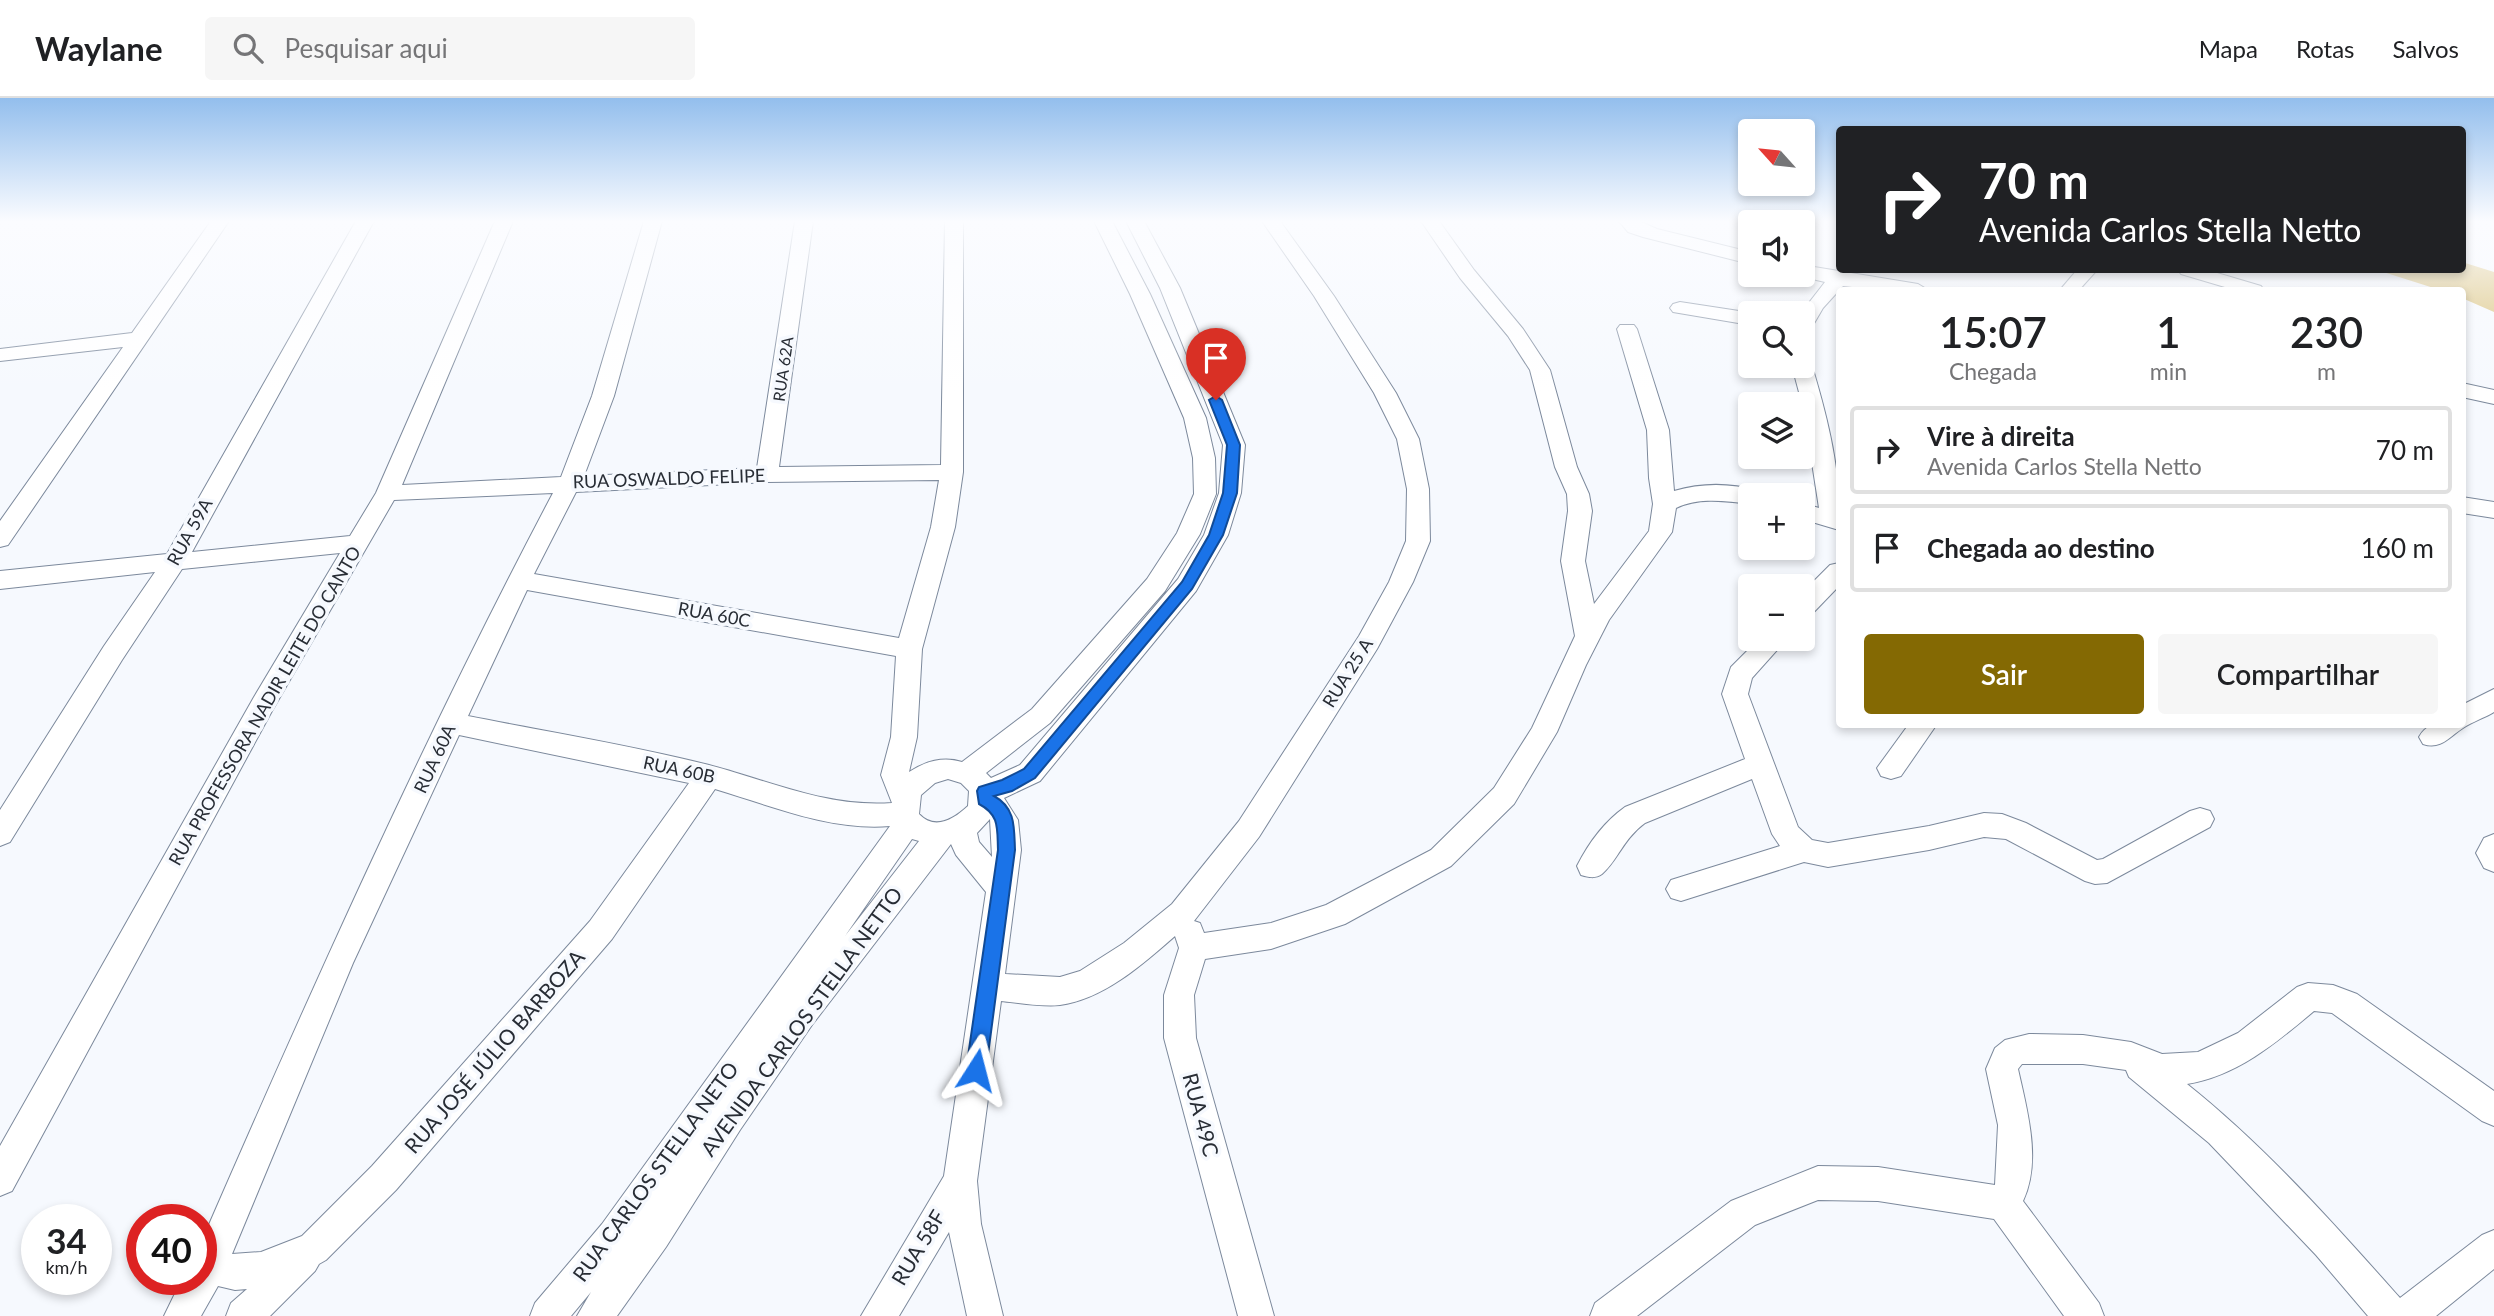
<!DOCTYPE html>
<html lang="pt">
<meta charset="utf-8">
<style>
:root{--surface:#fff;--page:#f6f6f6;--text:#202124;--muted:#757577;--line:#e0e0e0;--accent:#846903}
body{margin:0;font-family:Lato,sans-serif;background:var(--page);color:var(--text);height:100vh;display:flex;flex-direction:column;font-size:26px;white-space:nowrap}
*{box-sizing:border-box;margin:0}
p{font-size:23px;color:var(--muted)}
.icon{flex:none;width:38px;height:38px;fill:none;stroke:currentColor;stroke-width:2;stroke-linecap:round;stroke-linejoin:round}
.map{position:relative;flex:1;overflow:hidden}
.drawer{position:absolute;left:1836px;top:189px;width:630px;height:441px;display:flex;flex-direction:column;background:var(--surface);border-radius:7px;box-shadow:0 4px 10px #0003}
.drawer>*{flex:none}
.hud{position:absolute;left:1836px;top:28px;width:630px;height:147px;border-radius:7px;box-shadow:0 4px 10px #0003;background:#202124;color:#fff;overflow:hidden}
.needle{width:46px;rotate:297deg}
.tools{position:absolute;left:1738px;top:21px;display:grid;gap:14px}
.tools a{display:grid;place-items:center;width:77px;height:77px;border-radius:7px;background:var(--surface);box-shadow:0 4px 10px #0003;font-size:35px}
.speed{position:absolute;left:21px;top:1106px;display:flex;gap:14px;font-size:35px;font-weight:700;text-align:center}
.speed>*{display:grid;place-content:center;width:91px;height:91px;border-radius:50%;background:var(--surface);box-shadow:0 4px 10px #0003;line-height:1}
.speed small{font-size:18px;font-weight:400}
.speed .limit{border:10px solid #d22;background:#fff;color:#111}
.pin{position:absolute;display:grid;place-items:center;width:60px;height:60px;color:#fff;margin:-72px -30px;border-radius:50% 50% 50% 0;rotate:-45deg;box-shadow:0 0 7px #0007}
.pin .icon{rotate:45deg}
.me{position:absolute;width:77px;margin:-38px;rotate:9deg;stroke-linejoin:round;filter:drop-shadow(0 0 5px #0008)}
.turn{display:flex;align-items:center;gap:24px;height:147px;padding:0 28px;font-size:32px}
.turn .icon{width:91px;height:91px;stroke-width:2.5}
.turn b{display:block;font-size:49px;line-height:60px}
.eta{display:flex;justify-content:space-evenly;align-items:center;height:119px;text-align:center}
.eta b{font-size:42px;font-weight:600;line-height:49px}
.cta{display:flex;gap:14px;margin-top:auto;padding:14px 28px}
.cta a{flex:1;height:80px;border-radius:7px;background:var(--accent);color:#fff;font-size:28px;font-weight:600;line-height:80px;text-align:center}
.cta a+a{background:var(--page);color:var(--text)}
ul{padding:0;list-style:none}
li{display:flex;align-items:center;gap:21px;height:88px;margin:0 14px 10px;padding:0 14px;border:4px solid var(--line);border-radius:7px}
li div{flex:1}
li b{display:block;font-size:26px}
li em{font-style:normal}
header{display:flex;align-items:center;gap:42px;box-sizing:border-box;height:98px;padding:0 35px;background:var(--surface);border-bottom:2px solid var(--line)}
header strong{font-size:33px}
nav{display:flex;gap:38px;margin-inline-start:auto;font-size:24px}
.search{width:490px;height:63px;background:var(--page);display:flex;align-items:center;gap:18px;box-sizing:border-box;padding:0 24px;border-radius:7px;color:var(--muted);font-size:26px}
.map>svg:first-child{display:block}
</style>
<header>
<strong>Waylane</strong>
<div class="search"><svg class="icon" aria-label="search" viewBox="0 0 24 24"><circle cx="10" cy="10" r="6"/><path d="M15 15l6 6"/></svg>Pesquisar aqui</div>
<nav><a>Mapa</a><a>Rotas</a><a>Salvos</a></nav>
</header>
<div class="map">
<svg width="2494" height="1218" viewBox="0 0 2494 1218">
<rect width="100%" height="100%" fill="#f6f9fe"/>
<polygon fill="#d7bb6a" points="2462,164 2494,174 2494,214 2462,200 2462,192 2440,192 2377,172 2462,172"/>
<g fill="none" stroke-linecap="round" stroke-linejoin="round">
<defs>
<g id="minor">
<polygon points="211,123 229,123 8,447 0,449 0,423 123,249 0,263 0,251 132,235"/>
<path d="M356,123H374L192,454L350,438L376,395L495,123H513L402,387L561,379L592,298L644,123H662L614,298L584,378L757,370L795,123H813L779,369L941,367L945,123H963V374L955,429L922,551L917,639L909,674C926,663 943,658 962,664L1032,611L1147,481L1177,435L1194,396L1193,360L1184,320L1130,196L1094,123H1112L1150,196L1206,320L1215,360L1216,396L1200,436L1165,493L1050,625L986,675L991,680L1020,667L1178,481L1204,437L1219,395L1223,347L1160,190L1126,123H1144L1180,190L1245,347L1241,395L1228,437L1196,493L1040,683L1004,700L1018,722L1021,752L1005,876L1060,879L1080,873L1124,845L1172,806L1239,723L1359,538L1389,484L1406,443L1407,391L1397,341L1374,295L1314,198L1262,123H1280L1334,198L1396,295L1419,341L1429,391L1430,443L1413,484L1377,551L1259,739L1194,823L1200,825L1204,835L1271,825L1326,807L1431,752L1494,690L1532,630L1575,538L1561,463L1568,413L1567,396L1555,369L1530,272L1508,238L1460,180L1421,123H1439L1474,172L1523,231L1550,272L1577,369L1589,396L1592,413L1585,463L1594,506L1649,433L1653,406L1649,380L1647,332L1617,231L1620,227H1634L1637,231L1669,332L1674,393C1701,385 1731,385 1758,393L1761,397H1750V406C1725,403 1699,399 1676,410L1672,434L1609,522L1586,567L1557,634L1514,706L1451,768L1345,826L1271,851L1205,861L1194,897L1196,940L1274,1218H1238L1164,940V897L1179,850L1175,838C1143,866 1104,901 1060,907C1042,909 1020,905 1001,903L977,1083L981,1126L1003,1218H967L949,1134L899,1218H861L944,1078L986,794L956,757L951,746L812,927L740,1032L666,1149L617,1218H577L591,1194L571,1218H530L535,1205L602,1126L890,728C830,733 772,708 715,691L612,841L396,1092L326,1162L319,1166L315,1173L270,1218H226L231,1205L247,1191L235,1192L218,1188L201,1218H164L182,1181H201V1145C311,892 424,639 553,395L394,402L272,613L12,1093L0,1098V1048L254,599L340,455L182,471L122,562L10,744L0,748V712L104,548L155,474L0,491V473L167,456ZM939,382L931,429L899,540L534,476L576,394L767,384ZM527,492L896,558L891,639L881,677L892,705C828,710 770,683 709,667C630,647 548,634 468,618ZM459,637L689,685L590,823L372,1068L302,1138L261,1154L232,1156L353,865ZM948,681L961,685L969,693L968,708C954,721 935,733 919,716L921,697L935,685ZM990,721L992,759L979,744L977,735ZM912,741L919,743L845,838Z"/>
<polygon points="1619,123 1639,123 1657,131 1750,154 1750,166 1643,139 1628,134"/>
<polygon points="1802,167 1918,186 1928,192 1879,192 1843,188 1823,210 1809,234 1802,236 1801,215 1825,184 1795,177 1802,177"/>
<polygon points="2077,172 2097,172 2079,192 2060,192"/>
<polygon points="2178,172 2207,172 2261,188 2264,192 2235,192 2181,176"/>
<polygon points="1680,204 1752,215 1750,227 1673,214 1670,210 1673,206"/>
<path d="M1802,262L1809,264L1812,268C1828,321 1842,377 1839,432L1802,421V405L1819,410L1804,313L1792,268H1802Z"/>
<polygon points="2462,285 2494,292 2494,306 2462,299"/>
<polygon points="2462,399 2494,404 2494,420 2462,415"/>
<polygon points="1839,465 1839,488 1811,517 1802,520 1802,495 1830,467"/>
<path d="M1759,541H1787L1752,580L1748,596L1798,729L1812,742L1828,745L1929,728L1984,715L2002,716L2026,725L2097,762L2103,761L2190,713L2200,710L2210,713L2214,721L2210,729L2107,785L2095,786L2085,783L2006,741L1984,739L1929,752L1828,769L1804,764L1681,803L1671,800L1666,791L1671,782L1780,748L1772,736L1752,681L1645,725C1623,741 1618,762 1602,776C1595,781 1588,779 1581,777L1577,768C1588,746 1605,723 1625,709L1745,661L1722,596L1731,569Z"/>
<path d="M2494,591V614C2484,620 2472,624 2463,630C2449,639 2441,652 2423,646L2419,639C2428,622 2445,626 2462,626V607Z"/>
<polygon points="1909,626 1937,626 1901,678 1891,681 1881,678 1877,670"/>
<polygon points="2494,736 2494,774 2484,770 2476,755 2484,740"/>
<path d="M2308,885L2333,887L2357,896L2494,993V1028L2482,1023L2332,915L2314,913C2276,945 2237,978 2187,986C2266,1049 2333,1125 2400,1200L2482,1137L2494,1132V1171L2436,1218H2368L2316,1157L2209,1045L2129,979L2126,972L2083,966H2022L2018,971C2027,1012 2042,1063 2023,1103L2099,1205L2104,1218H2064L1994,1121L1878,1103L1818,1102L1755,1127L1637,1218H1590L1595,1205L1731,1103L1818,1068L1878,1069L1995,1087L1998,1027L1986,971L1995,950L2005,942L2029,936L2083,937L2131,944L2162,956L2198,954L2238,935L2297,889Z"/>
</g>
</defs>
<use href="#minor" stroke="#7c899c" stroke-width="2"/>
<use href="#minor" fill="#fff" fill-rule="evenodd"/>
</g>
<linearGradient id="sky" x2="0" y2="1"><stop stop-color="#93beed"/><stop offset="0.42" stop-color="#fbfcff"/><stop offset="1" stop-color="#fbfcff" stop-opacity="0"/></linearGradient>
<rect width="2494" height="294" fill="url(#sky)"/>
<path fill="#1a73e8" stroke="#114b97" stroke-width="2" d="M1216,298L1222,302L1240,347L1237,395L1223,437L1192,491L1035,680L1012,693L994,698C1016,710 1014,730 1015,752L986,972L983,979L976,981L969,979L966,972L998,752C997,731 1000,717 979,706L977,693L979,689L1002,682L1024,671L1182,484L1209,437L1223,395L1227,347L1209,302Z"/>
<g text-anchor="middle" stroke-width="7" stroke-linejoin="round" paint-order="stroke">
<g font-size="16" fill="#282d35" stroke="#f6f9fe">
<text transform="translate(783 271) rotate(-82)" y="6">RUA 62A</text>
</g>
<g font-size="18" fill="#282d35" stroke="#f6f9fe">
<text transform="translate(669 381) rotate(-2)" y="6">RUA OSWALDO FELIPE</text>
<text transform="translate(190 434) rotate(-61)" y="6">RUA 59A</text>
<text transform="translate(714 517) rotate(10)" y="6">RUA 60C</text>
<text transform="translate(1348 575) rotate(-58)" y="6">RUA 25 A</text>
<text transform="translate(265 608) rotate(-60)" y="6">RUA PROFESSORA NADIR LEITE DO CANTO</text>
<text transform="translate(435 661) rotate(-65)" y="6">RUA 60A</text>
<text transform="translate(679 672) rotate(12)" y="6">RUA 60B</text>
</g>
<g font-size="21" fill="#282d35" stroke="#f6f9fe">
<text transform="translate(802 924) rotate(-54)" y="7">AVENIDA CARLOS STELLA NETTO</text>
<text transform="translate(495 954) rotate(-49)" y="7">RUA JOSÉ JÚLIO BARBOZA</text>
<text transform="translate(1200 1017) rotate(75)" y="7">RUA 49C</text>
<text transform="translate(656 1074) rotate(-54)" y="7">RUA CARLOS STELLA NETO</text>
<text transform="translate(919 1150) rotate(-59)" y="7">RUA 58F</text>
</g>
</g>
</svg>
<div class="tools">
<a><svg class="needle" viewBox="-14 -14 28 28"><path d="M0-13l5 13h-10z" fill="#e53935"/><path d="M0 13l5-13h-10z" fill="#757577"/></svg></a>
<a><svg class="icon" aria-label="sound" viewBox="0 0 24 24"><path d="M4 9h4l5-4v14l-5-4H4zM17 9q2 3 0 6"/></svg></a>
<a><svg class="icon" aria-label="search" viewBox="0 0 24 24"><circle cx="10" cy="10" r="6"/><path d="M15 15l6 6"/></svg></a>
<a><svg class="icon" aria-label="layers" viewBox="0 0 24 24"><path d="M12 4l9 5-9 5-9-5zM3 14l9 5 9-5"/></svg></a>
<a>+</a>
<a>−</a>
</div>
<div class="speed"><div>34<small>km/h</small></div><div class="limit">40</div></div>
<div class="pin" style="left:1216px;top:302px;background:#d93025"><svg class="icon" aria-label="arrive" viewBox="0 0 24 24"><path d="M6 21V4h12l-3 4 3 4H6"/></svg></div>
<svg class="me" style="left:976px;top:972px" viewBox="-20 -20 40 40"><path d="M0-17L14 15 0 8-14 15z" fill="#1a73e8" stroke="#fff" stroke-width="4"/></svg>
<div class="hud">
<div class="turn"><svg class="icon" aria-label="right" viewBox="0 0 24 24"><path d="M7 20v-9h11M14 6l5 5-5 5"/></svg><div><b>70 m</b>Avenida Carlos Stella Netto</div></div>
</div>
<section class="drawer">
<div class="eta">
<div><b>15:07</b><p>Chegada</p></div>
<div><b>1</b><p>min</p></div>
<div><b>230</b><p>m</p></div>
</div>
<ul>
<li><svg class="icon" aria-label="right" viewBox="0 0 24 24"><path d="M7 20v-9h11M14 6l5 5-5 5"/></svg><div><b>Vire à direita</b><p>Avenida Carlos Stella Netto</p></div><em>70 m</em></li>
<li><svg class="icon" aria-label="arrive" viewBox="0 0 24 24"><path d="M6 21V4h12l-3 4 3 4H6"/></svg><div><b>Chegada ao destino</b></div><em>160 m</em></li>
</ul>
<div class="cta"><a>Sair</a><a>Compartilhar</a></div>
</section>
</div>
